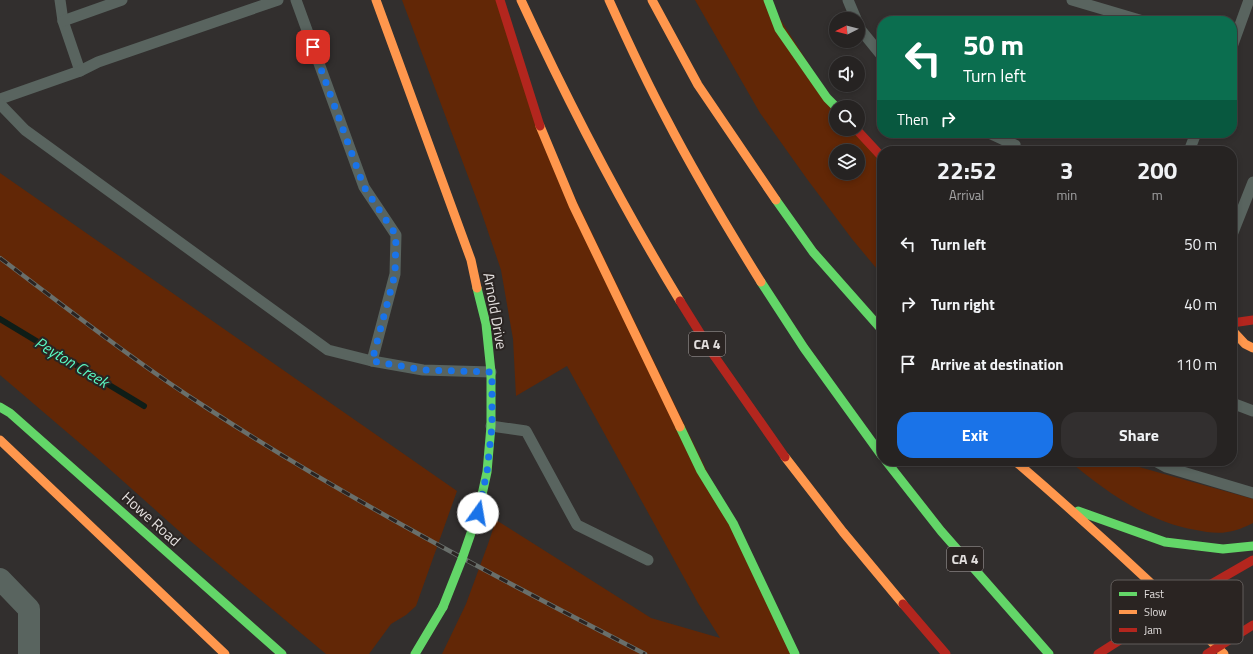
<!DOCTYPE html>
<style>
:root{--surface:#262322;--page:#322f2f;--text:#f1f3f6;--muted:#a4a4a5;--line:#424040;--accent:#1a73e8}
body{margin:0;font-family:"Titillium Web",sans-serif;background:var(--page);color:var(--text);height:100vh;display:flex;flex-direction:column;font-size:15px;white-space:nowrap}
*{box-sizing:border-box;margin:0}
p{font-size:13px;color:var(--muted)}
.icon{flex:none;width:22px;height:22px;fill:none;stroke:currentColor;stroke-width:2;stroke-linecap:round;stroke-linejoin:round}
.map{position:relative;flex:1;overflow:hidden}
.details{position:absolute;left:877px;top:146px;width:360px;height:320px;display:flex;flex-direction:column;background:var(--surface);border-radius:16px;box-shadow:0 2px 6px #0003,0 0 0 1px var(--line)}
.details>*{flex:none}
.hud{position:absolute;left:877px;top:16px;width:360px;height:122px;border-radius:16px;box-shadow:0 2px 6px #0003,0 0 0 1px var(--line);background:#0b6e4f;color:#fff;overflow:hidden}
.needle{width:26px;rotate:264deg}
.controls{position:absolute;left:829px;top:12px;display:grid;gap:8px}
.controls a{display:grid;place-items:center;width:36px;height:36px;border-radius:50%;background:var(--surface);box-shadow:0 2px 6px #0003,0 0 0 1px var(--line);font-size:20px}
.pin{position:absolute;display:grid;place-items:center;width:34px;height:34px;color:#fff;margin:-17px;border-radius:8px;box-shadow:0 2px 6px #0006}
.me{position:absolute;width:44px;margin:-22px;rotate:13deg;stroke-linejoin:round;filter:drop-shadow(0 0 3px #0008)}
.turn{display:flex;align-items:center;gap:14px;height:84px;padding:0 20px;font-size:18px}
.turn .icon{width:52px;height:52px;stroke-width:2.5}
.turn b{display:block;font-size:28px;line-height:34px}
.then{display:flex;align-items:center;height:38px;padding:0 20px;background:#0003;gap:8px;font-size:15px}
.eta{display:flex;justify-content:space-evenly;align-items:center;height:68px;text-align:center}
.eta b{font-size:24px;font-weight:700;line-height:28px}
.action{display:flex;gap:8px;margin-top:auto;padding:8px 20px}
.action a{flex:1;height:46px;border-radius:16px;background:var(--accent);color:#fff;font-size:16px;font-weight:700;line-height:46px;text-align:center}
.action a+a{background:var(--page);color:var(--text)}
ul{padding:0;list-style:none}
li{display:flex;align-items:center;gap:12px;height:60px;padding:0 20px}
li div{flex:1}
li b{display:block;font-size:15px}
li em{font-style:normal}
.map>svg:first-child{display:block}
</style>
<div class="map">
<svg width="1253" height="654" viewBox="0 0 1253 654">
<rect width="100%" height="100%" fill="#322f2e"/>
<g fill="#622706" fill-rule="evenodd">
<polygon points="402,0 500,0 539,123 795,654 442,654 466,604 488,544 496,520 651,618 720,638 698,603 567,366 516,396 513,339 501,270 481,211"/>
<path d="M695,0H768L836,107V129H856L882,157V275L852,239L807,179L760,113ZM836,151H858V173H836Z"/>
<polygon points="0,173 457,491 416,606 406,615 391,624 369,654 326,654 188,539 96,457 0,375"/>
<path d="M1069,461H1128L1132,465L1253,499V523C1245,527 1236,531 1227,532C1217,534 1206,532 1196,530C1147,522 1107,492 1069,461Z"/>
</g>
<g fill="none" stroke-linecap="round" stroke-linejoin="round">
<polyline stroke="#0f1d17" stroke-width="6" points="0,319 144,406"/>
<g stroke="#59645f" stroke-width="11">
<polyline points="60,0 63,21 80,71"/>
<polyline points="848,0 856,19"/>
<polyline points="1072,0 1143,21"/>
<polyline points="63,21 122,0"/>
<polyline points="858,23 860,29 882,56"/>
<polyline points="1232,47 1249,0"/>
<polyline points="0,99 80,71 98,62 278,0"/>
<polyline points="0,104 25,130 328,350 372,361 395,274 396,235 364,187 296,0"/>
<polyline points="989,133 1015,145 1013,151"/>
<polyline points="1189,151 1196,133"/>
<polyline points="1232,235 1253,182"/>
<polyline points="372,361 423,370 491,372"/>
<polyline points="1232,403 1253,411"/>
<polyline points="491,426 526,431 577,525 648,560"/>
<polyline points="1155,461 1166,467 1253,493"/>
</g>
<polyline stroke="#59645f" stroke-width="22" points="0,579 29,609 29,654"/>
<g stroke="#63d668" stroke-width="9">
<polyline points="768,0 779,29 827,98 836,107"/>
<polyline points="776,200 813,252 882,330"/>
<polyline points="761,282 804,348 882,456"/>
<polyline points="477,288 486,324 491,372 491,426 487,472 478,513"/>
<polyline points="0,407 10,413 282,654"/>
<polyline points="680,427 701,471 733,523 795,654"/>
<polyline points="886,461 941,531 1049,654"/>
<polyline points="1078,511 1165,542 1223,549 1253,546"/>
<polyline points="415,654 443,607"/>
</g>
<g stroke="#ff974d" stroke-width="9">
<polyline points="376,0 471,260 477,288"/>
<path d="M521,0C569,104 621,204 680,301"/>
<path d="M609,0C627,40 646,81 667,120C696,176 728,229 761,282"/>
<polyline points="652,0 698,85 776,200"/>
<polyline points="540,126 573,205 680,427"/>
<polyline points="1232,330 1245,344 1253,348"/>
<polyline points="0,440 225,654"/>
<polyline points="785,457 843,532 903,604"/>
<path d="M1015,461C1087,523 1157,587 1224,654"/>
</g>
<g stroke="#b3261e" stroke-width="9">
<polyline points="500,0 540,126"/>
<polyline points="856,129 882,157"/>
<polyline points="680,301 715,357 785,457"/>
<polyline points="1232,323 1253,320"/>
<polyline points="903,604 946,654"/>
<polyline points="1098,654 1175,605 1253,560"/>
<polyline points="1207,654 1253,625"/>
</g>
<defs>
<path id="rail" d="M0,258C68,309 135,362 207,408C347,499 496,577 645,654"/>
</defs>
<use href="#rail" stroke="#696f6b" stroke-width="4.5"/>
<use href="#rail" stroke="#2a2422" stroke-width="3" stroke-dasharray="9" stroke-linecap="butt"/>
<polyline stroke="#63d668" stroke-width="9" points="443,607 462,559 478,513"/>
</g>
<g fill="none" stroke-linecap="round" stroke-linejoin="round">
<polyline stroke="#1a73e8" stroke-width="7" stroke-dasharray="0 12.6" points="313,47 364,187 396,235 395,274 372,361 424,370 492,372 492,426 487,472 478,513"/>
</g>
<g text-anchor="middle" stroke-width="4" stroke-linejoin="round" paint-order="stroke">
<g fill="#2a2422" stroke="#aba6a5" stroke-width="1">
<rect x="689" y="332" width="36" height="24" rx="3"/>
<rect x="947" y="547" width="36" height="24" rx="3"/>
</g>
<g font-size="14" font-weight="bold" fill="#e2dedd">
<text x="707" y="349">CA 4</text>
<text x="965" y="564">CA 4</text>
</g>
<g font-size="15" fill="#e2dedd" stroke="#2a2422">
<text transform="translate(495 311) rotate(80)" y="5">Arnold Drive</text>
<text transform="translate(151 519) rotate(42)" y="5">Howe Road</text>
</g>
<g font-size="16" font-style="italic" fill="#59f7c1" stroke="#2a2422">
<text transform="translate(72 362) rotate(31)" y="6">Peyton Creek</text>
</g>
</g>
<rect x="1111" y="580" width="132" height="64" rx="6" fill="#2a2422" stroke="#615c5a" stroke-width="1"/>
<rect x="1119" y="592" width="18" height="4" fill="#63d668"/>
<rect x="1119" y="610" width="18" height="4" fill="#ff974d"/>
<rect x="1119" y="628" width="18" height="4" fill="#b3261e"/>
<g font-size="11" fill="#e2dedd">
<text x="1144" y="598">Fast</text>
<text x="1144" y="616">Slow</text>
<text x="1144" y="634">Jam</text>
</g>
</svg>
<div class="controls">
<a><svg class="needle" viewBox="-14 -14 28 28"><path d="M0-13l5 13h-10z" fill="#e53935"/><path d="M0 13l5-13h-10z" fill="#a4a4a5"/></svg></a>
<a><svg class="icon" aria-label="sound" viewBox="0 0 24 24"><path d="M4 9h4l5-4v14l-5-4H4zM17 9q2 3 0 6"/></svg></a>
<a><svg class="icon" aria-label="search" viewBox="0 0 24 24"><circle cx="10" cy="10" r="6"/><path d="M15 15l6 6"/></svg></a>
<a><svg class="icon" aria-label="layers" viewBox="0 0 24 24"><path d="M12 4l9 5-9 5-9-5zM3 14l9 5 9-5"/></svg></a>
</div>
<div class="pin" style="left:313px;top:47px;background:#d93025"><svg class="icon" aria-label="arrive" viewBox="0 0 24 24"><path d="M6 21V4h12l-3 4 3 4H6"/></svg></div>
<svg class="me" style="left:478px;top:513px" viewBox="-20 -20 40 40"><circle r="19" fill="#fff"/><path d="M0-13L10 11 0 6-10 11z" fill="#1a73e8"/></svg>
<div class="hud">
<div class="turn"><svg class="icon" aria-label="left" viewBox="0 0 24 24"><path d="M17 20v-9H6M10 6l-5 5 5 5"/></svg><div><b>50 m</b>Turn left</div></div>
<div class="then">Then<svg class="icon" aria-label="right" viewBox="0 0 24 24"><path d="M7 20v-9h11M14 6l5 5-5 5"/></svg></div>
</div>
<section class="details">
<div class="eta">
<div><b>22:52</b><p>Arrival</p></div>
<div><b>3</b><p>min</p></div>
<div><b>200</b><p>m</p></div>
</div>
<ul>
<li><svg class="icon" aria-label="left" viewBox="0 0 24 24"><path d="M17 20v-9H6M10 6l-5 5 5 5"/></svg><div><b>Turn left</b></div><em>50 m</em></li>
<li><svg class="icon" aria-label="right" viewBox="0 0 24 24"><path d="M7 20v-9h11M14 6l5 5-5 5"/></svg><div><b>Turn right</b></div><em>40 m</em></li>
<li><svg class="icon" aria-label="arrive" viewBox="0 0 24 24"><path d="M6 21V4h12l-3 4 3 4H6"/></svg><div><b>Arrive at destination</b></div><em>110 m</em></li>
</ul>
<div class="action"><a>Exit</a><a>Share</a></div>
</section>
</div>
